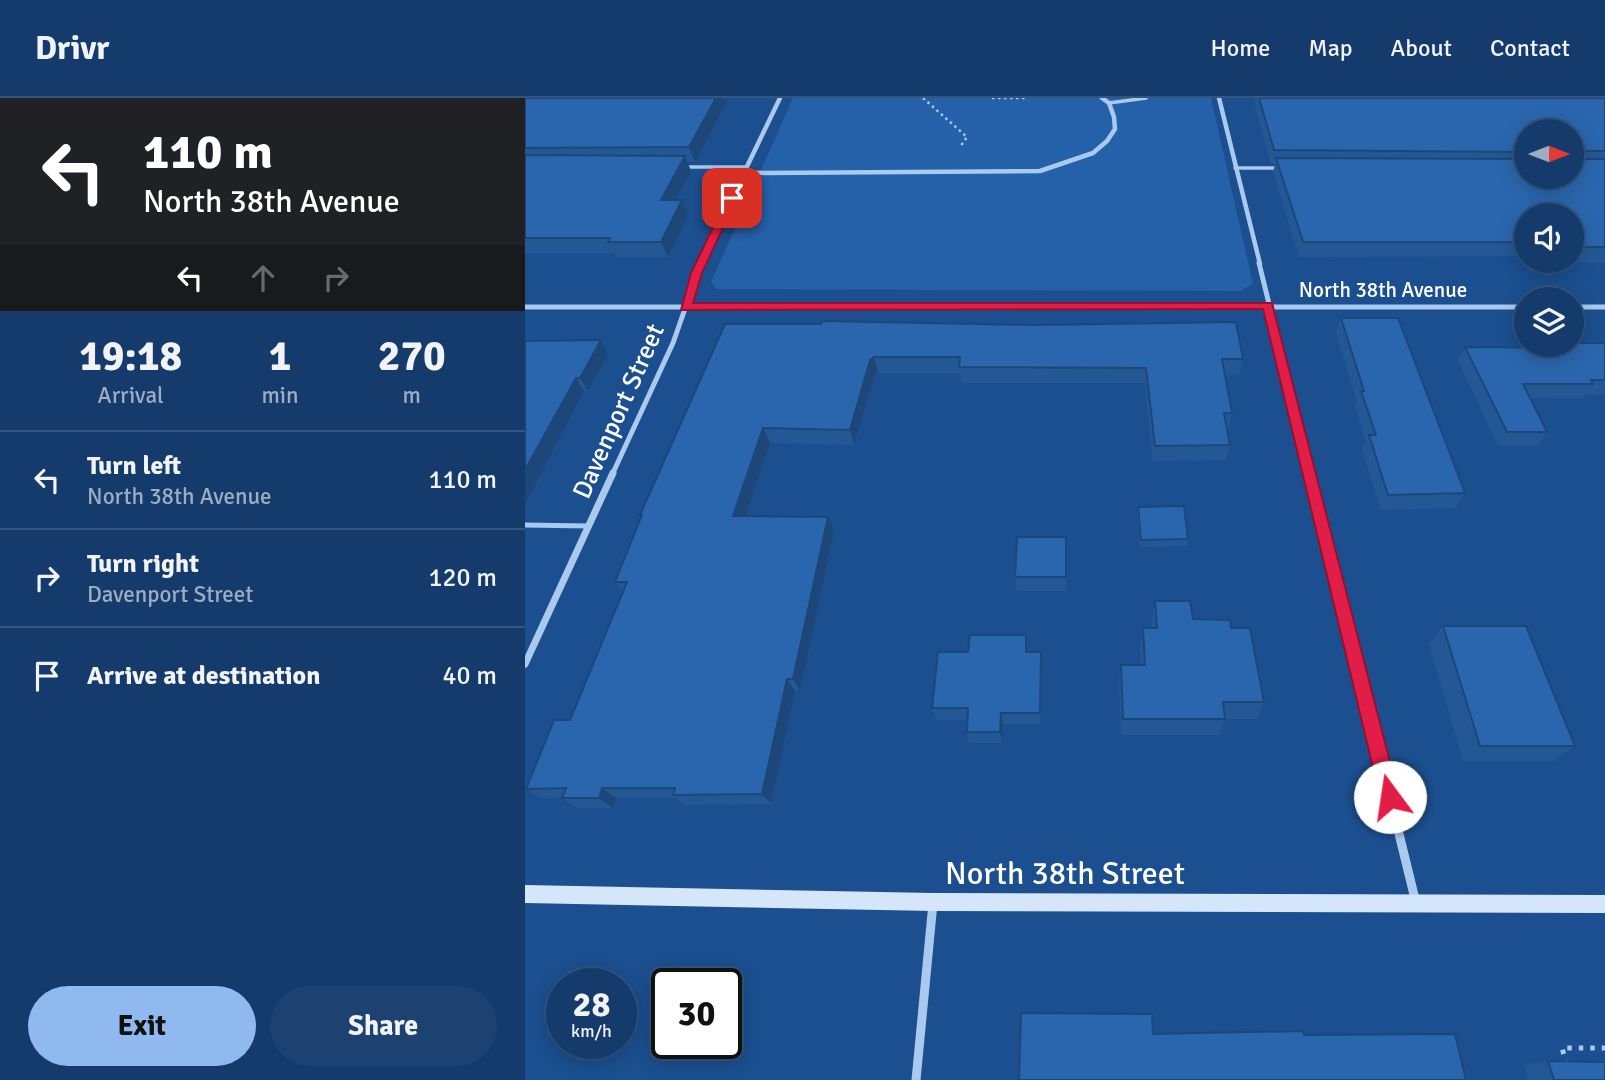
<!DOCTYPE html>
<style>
:root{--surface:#143b6b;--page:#1d4271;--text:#f1f3f6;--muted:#9dadc1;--line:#33557e;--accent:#90b9f0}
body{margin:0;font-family:Signika,sans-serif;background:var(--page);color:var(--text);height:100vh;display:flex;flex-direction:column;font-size:26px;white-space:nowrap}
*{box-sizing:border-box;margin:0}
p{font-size:23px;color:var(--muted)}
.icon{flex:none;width:38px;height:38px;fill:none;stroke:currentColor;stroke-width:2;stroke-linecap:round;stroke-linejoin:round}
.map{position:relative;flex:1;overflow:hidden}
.sheet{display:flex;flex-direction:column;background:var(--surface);width:525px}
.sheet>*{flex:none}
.hud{background:#202124;color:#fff;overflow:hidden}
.needle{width:46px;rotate:90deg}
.tools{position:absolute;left:989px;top:21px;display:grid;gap:14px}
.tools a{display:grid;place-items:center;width:70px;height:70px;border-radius:50%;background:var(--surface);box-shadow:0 4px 18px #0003,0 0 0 2px var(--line);font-size:35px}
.speed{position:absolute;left:21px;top:870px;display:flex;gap:14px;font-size:35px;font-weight:700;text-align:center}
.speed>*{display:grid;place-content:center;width:91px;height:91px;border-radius:50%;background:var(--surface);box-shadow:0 4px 18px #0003,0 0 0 2px var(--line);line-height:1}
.speed small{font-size:18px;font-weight:400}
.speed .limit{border:4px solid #111;border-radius:10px;background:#fff;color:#111}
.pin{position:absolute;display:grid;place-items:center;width:60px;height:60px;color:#fff;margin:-30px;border-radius:14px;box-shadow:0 4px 10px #0006}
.me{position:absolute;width:77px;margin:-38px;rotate:346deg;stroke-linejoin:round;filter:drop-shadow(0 0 5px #0008)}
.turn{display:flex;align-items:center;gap:24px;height:147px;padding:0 28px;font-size:32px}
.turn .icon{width:91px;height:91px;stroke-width:2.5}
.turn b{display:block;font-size:49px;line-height:60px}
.lanes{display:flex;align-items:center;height:66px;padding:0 28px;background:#0003;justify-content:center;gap:35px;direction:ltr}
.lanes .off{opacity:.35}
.eta{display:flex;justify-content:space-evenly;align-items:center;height:119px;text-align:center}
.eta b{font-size:42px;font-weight:800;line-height:49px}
.cta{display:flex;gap:14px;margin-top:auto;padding:14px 28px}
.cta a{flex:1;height:80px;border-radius:42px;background:var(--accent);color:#111;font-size:28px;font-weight:800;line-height:80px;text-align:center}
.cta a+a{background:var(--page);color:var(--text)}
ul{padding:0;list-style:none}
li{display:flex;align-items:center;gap:21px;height:98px;padding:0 28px;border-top:2px solid var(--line)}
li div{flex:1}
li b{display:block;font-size:26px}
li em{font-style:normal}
header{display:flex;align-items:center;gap:42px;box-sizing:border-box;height:98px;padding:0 35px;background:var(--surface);border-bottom:2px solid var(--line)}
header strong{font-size:33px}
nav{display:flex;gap:38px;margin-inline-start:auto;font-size:24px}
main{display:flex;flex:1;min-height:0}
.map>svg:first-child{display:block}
</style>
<header>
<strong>Drivr</strong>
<nav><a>Home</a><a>Map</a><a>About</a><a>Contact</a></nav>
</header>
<main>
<section class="sheet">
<div class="hud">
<div class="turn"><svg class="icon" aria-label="left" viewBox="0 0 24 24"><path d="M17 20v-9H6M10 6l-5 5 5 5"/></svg><div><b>110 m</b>North 38th Avenue</div></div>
<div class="lanes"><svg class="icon" aria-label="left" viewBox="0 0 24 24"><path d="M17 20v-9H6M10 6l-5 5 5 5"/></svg><svg class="icon off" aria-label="ahead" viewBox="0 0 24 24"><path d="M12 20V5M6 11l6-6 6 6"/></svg><svg class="icon off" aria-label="right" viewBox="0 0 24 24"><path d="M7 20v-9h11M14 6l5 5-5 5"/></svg></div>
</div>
<div class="eta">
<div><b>19:18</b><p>Arrival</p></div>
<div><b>1</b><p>min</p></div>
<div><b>270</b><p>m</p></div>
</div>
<ul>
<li><svg class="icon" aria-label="left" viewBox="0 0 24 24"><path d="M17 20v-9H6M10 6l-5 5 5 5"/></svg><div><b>Turn left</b><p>North 38th Avenue</p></div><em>110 m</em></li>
<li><svg class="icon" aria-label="right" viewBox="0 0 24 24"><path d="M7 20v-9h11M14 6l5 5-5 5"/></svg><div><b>Turn right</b><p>Davenport Street</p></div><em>120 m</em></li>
<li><svg class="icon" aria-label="arrive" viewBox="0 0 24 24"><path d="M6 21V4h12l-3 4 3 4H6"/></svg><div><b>Arrive at destination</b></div><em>40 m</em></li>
</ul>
<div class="cta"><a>Exit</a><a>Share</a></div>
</section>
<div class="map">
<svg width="1080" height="982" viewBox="0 0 1080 982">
<rect width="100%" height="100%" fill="#1b4f8f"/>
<polygon fill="#2461a8" points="268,0 686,0 728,186 715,193 192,191 186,184"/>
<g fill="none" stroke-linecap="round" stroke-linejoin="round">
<g stroke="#a9c9ee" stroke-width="2.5" stroke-dasharray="2.5 3.5" stroke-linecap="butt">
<polyline points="398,0 442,39 435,49"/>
<polyline points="467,0 501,0"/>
</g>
<polyline stroke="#a9c9ee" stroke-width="5" stroke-dasharray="4.5 7" stroke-linecap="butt" points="1042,967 1037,950 1080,950"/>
<g stroke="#a9c9ee" stroke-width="3.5">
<polyline points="584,5 621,0"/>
<polyline points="157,69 222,69"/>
<polyline points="710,70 756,70"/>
</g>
<polyline stroke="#a9c9ee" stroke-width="5" points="0,427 64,428"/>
<g stroke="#a9c9ee" stroke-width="4.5">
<polyline points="694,0 735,166"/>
<polyline points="219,75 515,73 568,55 582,43 590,31 589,19 584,5 577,0"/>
<polyline points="175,166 255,0"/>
</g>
<g stroke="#a9c9ee" stroke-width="5">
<polyline points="734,165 786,377"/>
<polyline points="0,209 1001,209"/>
<polyline points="1046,209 1080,209"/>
<polyline points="87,377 148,245 176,165"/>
</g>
<g stroke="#a9c9ee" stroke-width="7">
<polyline points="786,375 852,644"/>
<polyline points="0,566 88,375"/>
</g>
<g stroke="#a9c9ee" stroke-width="9">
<polyline points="851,642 891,805"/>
<polyline points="391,982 408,805"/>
</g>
<polygon fill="#d6e6fa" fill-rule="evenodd" points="0,787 408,795 1080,797 1080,815 408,813 0,805"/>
</g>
<g fill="#245895" fill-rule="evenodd">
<polygon points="0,0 203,1 170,64 162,64 166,73 150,102 157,102 163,118 143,159 91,159 89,155 0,155"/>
<path d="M730,0H1080V165L1007,164V163H1046V117H1001V158L774,159L748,74L750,66H746L729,5ZM1001,33L1046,79H1001Z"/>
<polygon points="816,220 940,395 931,410 856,412 837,352 841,343 830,308 832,304 811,235"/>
<polygon points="200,226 718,261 714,277 700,277 707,315 704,330 702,330 705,347 701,362 628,363 620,285 436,285 435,275 353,275 349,278 329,347 245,345 221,418 303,419 309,433 275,593 270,593 246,706 159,707 152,700 91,700 88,710 52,710 37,700 17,701 1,691 45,622 98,493 90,484 116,420 115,417"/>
<polygon points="76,242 83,256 63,293 59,293 11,384 0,243"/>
<polygon points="1080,245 1080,297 1061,296 1058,301 1005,300 1022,334 1013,348 973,348 933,263 940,249 1036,250 1038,247"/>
<polygon points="613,409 663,441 662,448 615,449 612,416"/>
<polygon points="541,439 541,493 492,493 490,479"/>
<polygon points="630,503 668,521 706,530 739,604 732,621 700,621 694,637 596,637 594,585 596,567 616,567 615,549 618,530 627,530 627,522"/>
<polygon points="918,528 1050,648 1029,663 938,663 904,546"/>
<polygon points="501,537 502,554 517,566 515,626 478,626 477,645 444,645 442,634 443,622 411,622 407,610 443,554"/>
<polygon points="1023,963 1080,982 1003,982 999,967"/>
</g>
<g fill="#1d4779">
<polygon points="191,0 203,1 170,64 164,49"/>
<polygon points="160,58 166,73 142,118 136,102"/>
<polygon points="157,102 163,118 143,159 136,144"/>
<polygon points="76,242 83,256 63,293 55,280"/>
<polygon points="349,259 353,275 349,278 329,347 325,332 345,262"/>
<polygon points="51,280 59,293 0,406 0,372"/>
<polygon points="238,330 245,345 216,432 208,418"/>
<polygon points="303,419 309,433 275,593 268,581"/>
<polygon points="516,554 517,566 515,626 515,615"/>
<polygon points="262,581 270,593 246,706 237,696"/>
<polygon points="476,615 478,626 477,645 475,634"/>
<polygon points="77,690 91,700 88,710 74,700"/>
</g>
<g fill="#2a66ad" stroke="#1d4779" stroke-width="2">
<polygon points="0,0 191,0 164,49 0,50"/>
<polygon points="734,0 1080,0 1080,53 1053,53 1049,56 1053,61 1080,61 1080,149 1046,149 1046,117 1001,117 1001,144 778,144 751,60 1001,61 1001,79 1046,79 1046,33 1001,33 1001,54 749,52"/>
<polygon points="0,57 160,58 136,102 157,102 136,144 83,144 85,140 0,140"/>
<polygon points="816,220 873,220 940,395 863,397 844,337 851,337 836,293 839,293"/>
<polygon points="297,223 511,227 711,224 718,261 697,261 707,315 699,315 705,347 630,348 621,270 434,269 435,259 349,259 345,262 325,332 238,330 208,418 303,419 268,581 262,581 237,696 148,697 150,690 77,690 74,700 37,700 41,690 1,691 29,622 45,622 102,484 90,484 117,417 115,417 200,226 296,226"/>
<polygon points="76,242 55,280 51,280 0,372 0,243"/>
<polygon points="1046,245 1080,245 1080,282 1066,282 1068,286 998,286 1022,334 982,334 940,249 1041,250 1039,247 1046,247"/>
<polygon points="659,408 663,441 616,442 613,409"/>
<polygon points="492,439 541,439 541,479 490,479"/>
<polygon points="630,503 665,503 668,521 705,522 706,530 725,530 739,604 698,604 700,621 598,621 596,567 620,567 618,530 632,530"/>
<polygon points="918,528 1001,528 1050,648 955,648"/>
<polygon points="445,537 501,537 501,554 516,554 515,615 476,615 475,634 442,634 443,610 407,610 413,554 443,554"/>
<polygon points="496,915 627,916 628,936 778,933 779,937 930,936 941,982 494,982"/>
<polygon points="1023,963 1080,964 1080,982 1029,982"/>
</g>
<polygon fill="#e11d48" stroke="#92132f" stroke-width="2" points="207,97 212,100 177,175 168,205 747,205 874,699 871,706 865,709 858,706 855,699 738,211 156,212 166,175 202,100"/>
<g text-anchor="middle" stroke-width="7" stroke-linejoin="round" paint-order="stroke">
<g font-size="21" fill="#fff" stroke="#1b4f8f">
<text x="858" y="199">North 38th Avenue</text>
</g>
<g font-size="26" fill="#fff" stroke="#1b4f8f">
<text transform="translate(93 313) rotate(-66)" y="9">Davenport Street</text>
</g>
<g font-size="32" fill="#fff" stroke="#1b4f8f">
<text x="540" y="786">North 38th Street</text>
</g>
</g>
</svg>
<div class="tools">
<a><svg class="needle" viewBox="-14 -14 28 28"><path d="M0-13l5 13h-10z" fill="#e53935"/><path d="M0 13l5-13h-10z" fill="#9dadc1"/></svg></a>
<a><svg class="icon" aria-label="sound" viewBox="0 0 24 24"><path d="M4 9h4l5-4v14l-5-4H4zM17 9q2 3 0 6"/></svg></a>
<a><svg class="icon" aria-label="layers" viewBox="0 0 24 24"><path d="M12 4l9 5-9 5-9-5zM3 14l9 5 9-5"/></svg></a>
</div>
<div class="speed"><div>28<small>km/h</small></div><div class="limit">30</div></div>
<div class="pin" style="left:207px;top:100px;background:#d93025"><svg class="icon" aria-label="arrive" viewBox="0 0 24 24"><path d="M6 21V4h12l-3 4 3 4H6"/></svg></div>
<svg class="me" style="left:865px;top:699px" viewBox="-20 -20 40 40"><circle r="19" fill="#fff"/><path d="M0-13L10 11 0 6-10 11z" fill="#e11d48"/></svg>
</div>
</main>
